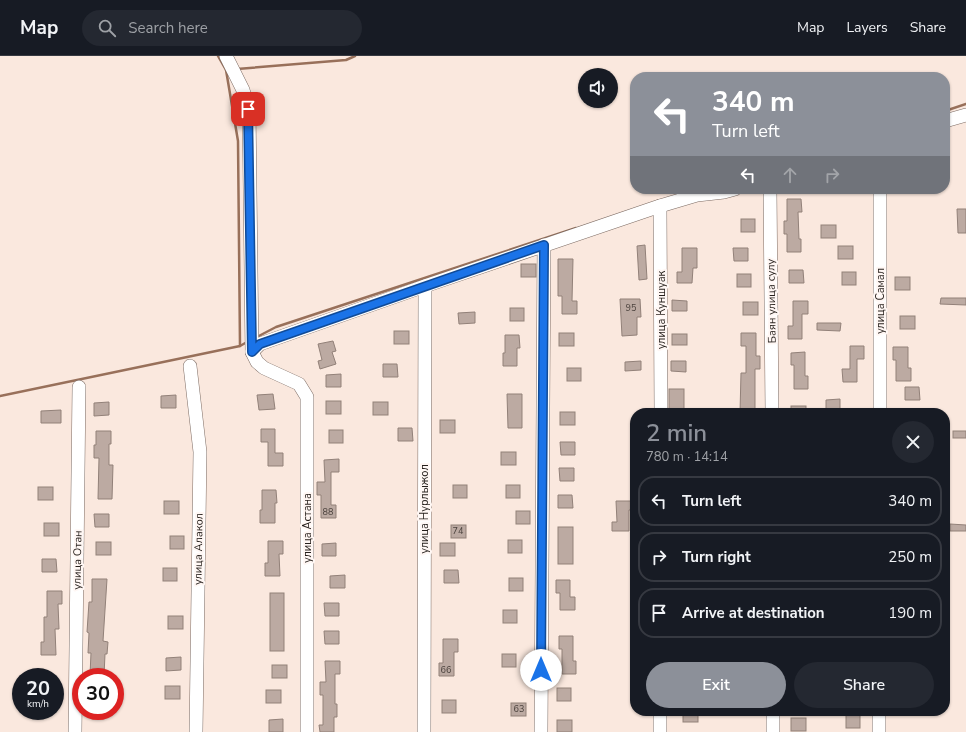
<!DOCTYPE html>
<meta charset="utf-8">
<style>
:root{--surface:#171b24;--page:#242831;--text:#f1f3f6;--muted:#9ea1a6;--line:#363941;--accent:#8c9099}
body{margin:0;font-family:"Nunito Sans",sans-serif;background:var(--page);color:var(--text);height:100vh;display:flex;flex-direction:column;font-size:15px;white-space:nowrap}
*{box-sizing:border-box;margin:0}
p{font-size:13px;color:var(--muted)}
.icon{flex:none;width:22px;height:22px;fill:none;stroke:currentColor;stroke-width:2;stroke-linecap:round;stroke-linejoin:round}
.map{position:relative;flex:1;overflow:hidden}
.sheet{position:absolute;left:630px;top:352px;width:320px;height:308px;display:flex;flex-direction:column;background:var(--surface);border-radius:16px;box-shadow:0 1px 3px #0004}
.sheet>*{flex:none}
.guide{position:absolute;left:630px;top:16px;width:320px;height:122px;border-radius:16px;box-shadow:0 1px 3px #0004;background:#8c9099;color:#fff;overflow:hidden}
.fabs{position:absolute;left:578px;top:12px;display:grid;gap:8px}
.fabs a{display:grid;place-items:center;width:40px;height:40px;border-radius:50%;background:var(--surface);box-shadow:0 1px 3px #0004;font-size:20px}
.speed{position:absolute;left:12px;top:612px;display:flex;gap:8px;font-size:20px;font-weight:700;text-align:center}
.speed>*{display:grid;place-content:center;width:52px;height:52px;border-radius:50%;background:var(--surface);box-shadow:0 1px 3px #0004;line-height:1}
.speed small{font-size:10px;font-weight:400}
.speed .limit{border:6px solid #d22;background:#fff;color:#111}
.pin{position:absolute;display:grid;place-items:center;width:34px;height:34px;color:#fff;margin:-17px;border-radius:8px;box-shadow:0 2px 6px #0006}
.me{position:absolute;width:44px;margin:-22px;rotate:0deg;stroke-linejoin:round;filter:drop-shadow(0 0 3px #0008)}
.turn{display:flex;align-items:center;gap:14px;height:84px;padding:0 16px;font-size:18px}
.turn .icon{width:52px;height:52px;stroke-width:2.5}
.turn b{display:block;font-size:28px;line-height:34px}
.lanes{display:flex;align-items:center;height:38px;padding:0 16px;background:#0003;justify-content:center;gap:20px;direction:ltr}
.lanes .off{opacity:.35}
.round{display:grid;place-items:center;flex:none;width:42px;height:42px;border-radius:21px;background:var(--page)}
.head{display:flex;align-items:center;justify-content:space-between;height:68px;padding:0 16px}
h1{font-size:24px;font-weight:600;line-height:30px;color:var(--accent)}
.button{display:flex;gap:8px;margin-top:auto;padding:8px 16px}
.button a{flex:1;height:46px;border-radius:24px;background:var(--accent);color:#fff;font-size:16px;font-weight:600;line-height:46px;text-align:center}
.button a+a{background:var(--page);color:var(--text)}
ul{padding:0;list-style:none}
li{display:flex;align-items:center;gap:12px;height:50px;margin:0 8px 6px;padding:0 8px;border:2px solid var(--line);border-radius:16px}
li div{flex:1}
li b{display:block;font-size:15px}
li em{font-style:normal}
header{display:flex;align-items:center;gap:24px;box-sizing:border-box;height:56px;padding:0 20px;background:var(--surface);border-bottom:1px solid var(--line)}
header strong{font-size:19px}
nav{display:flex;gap:22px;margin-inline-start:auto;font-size:14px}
.search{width:280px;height:36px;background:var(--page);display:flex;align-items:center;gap:10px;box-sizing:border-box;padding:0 14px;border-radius:22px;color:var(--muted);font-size:15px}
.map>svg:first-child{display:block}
</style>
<header>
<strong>Map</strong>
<div class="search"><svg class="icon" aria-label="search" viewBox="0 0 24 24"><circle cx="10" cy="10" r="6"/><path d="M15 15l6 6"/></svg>Search here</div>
<nav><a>Map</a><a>Layers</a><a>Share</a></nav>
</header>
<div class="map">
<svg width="966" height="676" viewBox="0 0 966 676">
<rect width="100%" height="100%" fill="#fae8de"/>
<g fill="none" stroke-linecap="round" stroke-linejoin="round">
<g stroke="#98705a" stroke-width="2.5">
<polyline points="218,0 226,14"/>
<polyline points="237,13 346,4 355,0"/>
<polyline points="228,14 226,14 238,85 240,290"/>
<polyline points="945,55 966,48"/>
<polyline points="679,138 693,133"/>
<polyline points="255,282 276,271 576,172"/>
<polyline points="0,340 240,290 247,286"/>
</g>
</g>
<g fill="#bcaaa2" stroke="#928179">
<polygon points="787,143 801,143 802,156 798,156 799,183 801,183 801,196 787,196 787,178 784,178 784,165 787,165"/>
<polygon points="957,153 966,153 966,177 958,177"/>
<rect x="741" y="163" width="14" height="13"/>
<rect x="821" y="169" width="15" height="13"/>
<polygon points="645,189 647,223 639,224 637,190"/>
<rect x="838" y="190" width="15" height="13"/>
<polygon points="682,192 697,192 697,212 693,212 692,227 677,227 677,216 682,216"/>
<polygon points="733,192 748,192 748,205 734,205"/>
<polygon points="558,203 573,203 572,245 577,245 577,258 562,258 562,240 558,240"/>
<rect x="521" y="208" width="15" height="13"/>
<polygon points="789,214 803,214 804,227 789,227"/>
<rect x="842" y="216" width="14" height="13"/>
<rect x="737" y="218" width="14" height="13"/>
<rect x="895" y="221" width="15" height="13"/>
<polygon points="941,242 966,242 966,249 940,248"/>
<polygon points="620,243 640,243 641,261 637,261 637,279 622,280"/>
<polygon points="672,244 687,245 687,255 672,255"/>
<polygon points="793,245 808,245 808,258 802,258 802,283 788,283 788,270 793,270"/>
<rect x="743" y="246" width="15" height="13"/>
<rect x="510" y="252" width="14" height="13"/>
<polygon points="475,256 475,267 459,268 458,257"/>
<rect x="900" y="260" width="15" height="13"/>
<polygon points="817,267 841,267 840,275 817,274"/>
<rect x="394" y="275" width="15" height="13"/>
<rect x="559" y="277" width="15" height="13"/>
<polygon points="741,277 756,277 756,300 760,300 760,313 755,313 755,357 740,357 741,317 746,317 746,290 741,290"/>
<rect x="672" y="278" width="15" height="11"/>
<polygon points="505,279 519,279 520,292 517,292 517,310 503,310 503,297 505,297"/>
<polygon points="333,285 336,295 332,296 336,308 320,313 318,305 322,304 318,288"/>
<polygon points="850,290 864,290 864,303 857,303 857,326 843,326 842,313 850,313"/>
<polygon points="893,291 908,291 908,312 911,312 911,325 896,325 896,304 893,304"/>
<polygon points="805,296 805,320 808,320 808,333 794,333 794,309 791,309 791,297"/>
<polygon points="641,305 641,314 625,315 625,306"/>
<polygon points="671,305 686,305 686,316 671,315"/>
<polygon points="383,308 397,308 398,321 383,321"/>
<rect x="567" y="312" width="14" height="13"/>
<polygon points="341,318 341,331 326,331 326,319"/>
<polygon points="905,331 919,331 920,344 905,344"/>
<rect x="669" y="333" width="15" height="24"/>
<polygon points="273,338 275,353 259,354 257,339"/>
<polygon points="507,338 522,338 522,372 508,372"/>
<polygon points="176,339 176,352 161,352 161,340"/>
<polygon points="840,343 840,356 826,356 826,344"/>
<rect x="326" y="345" width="15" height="13"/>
<polygon points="109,346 109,359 94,360 94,347"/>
<rect x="373" y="346" width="15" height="13"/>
<rect x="791" y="350" width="15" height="7"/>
<polygon points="61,354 61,367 41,367 41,355"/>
<rect x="560" y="356" width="15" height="13"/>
<rect x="440" y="364" width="15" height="13"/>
<polygon points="398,372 412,372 413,385 398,385"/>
<polygon points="261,373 275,373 275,397 283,397 283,410 268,410 268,386 261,386"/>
<rect x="329" y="374" width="14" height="13"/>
<polygon points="96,375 111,375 111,388 109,388 109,409 113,409 112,443 98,443 99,402 94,402 94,389 96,389"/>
<rect x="953" y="375" width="13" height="7"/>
<polygon points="560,386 575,386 575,399 561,399"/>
<rect x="501" y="396" width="15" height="13"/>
<polygon points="339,403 339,416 331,416 331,449 336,449 336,462 321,462 321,439 317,439 317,426 325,426 324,404"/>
<polygon points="559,412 574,412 574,425 560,425"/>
<rect x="453" y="429" width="14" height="13"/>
<rect x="506" y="429" width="14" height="13"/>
<rect x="38" y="431" width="15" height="13"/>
<polygon points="262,434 276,434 277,447 275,447 275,467 260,467 260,454 262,454"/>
<polygon points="558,439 572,439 573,452 558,452"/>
<rect x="164" y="445" width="15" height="13"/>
<polygon points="616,445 634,445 634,454 629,454 629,475 612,475 612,466 617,466"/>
<rect x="516" y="455" width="14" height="13"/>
<polygon points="94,458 109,458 109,471 95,471"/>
<rect x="44" y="467" width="15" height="13"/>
<polygon points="950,468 966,469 966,475 950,475"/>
<rect x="451" y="469" width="15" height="13"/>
<rect x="558" y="471" width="15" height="37"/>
<rect x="170" y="480" width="14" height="13"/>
<rect x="508" y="484" width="14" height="13"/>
<polygon points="268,485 283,485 283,498 279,498 280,520 265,520 265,507 268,507"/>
<rect x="96" y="486" width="15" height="13"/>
<polygon points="336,487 336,500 322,500 322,488"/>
<rect x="440" y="487" width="15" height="13"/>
<polygon points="42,503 56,503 57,516 42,516"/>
<rect x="163" y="512" width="14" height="13"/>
<polygon points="444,514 458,514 459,527 444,527"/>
<polygon points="345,519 345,532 330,532 330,520"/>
<rect x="509" y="522" width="14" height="13"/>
<polygon points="92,523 107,523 103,585 108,586 107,598 105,598 104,620 90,619 91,597 88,597 89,577 87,576 89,546 92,546"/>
<polygon points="556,524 570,524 570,541 575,541 575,554 560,554 560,537 556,537"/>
<polygon points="47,535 62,535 62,548 58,548 59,573 55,573 56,599 41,599 41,586 44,586 44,561 47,561"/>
<rect x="270" y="537" width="14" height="58"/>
<polygon points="324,547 339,547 339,560 325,560"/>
<rect x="503" y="554" width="14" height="13"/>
<rect x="168" y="560" width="15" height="13"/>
<polygon points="324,575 339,575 339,588 325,588"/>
<polygon points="559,580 573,580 573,605 576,605 576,618 562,618 562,593 559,593"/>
<polygon points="443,583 458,583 458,596 454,596 454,620 439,620 439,607 443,607"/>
<rect x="502" y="598" width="14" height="13"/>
<polygon points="181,601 181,614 166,615 166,602"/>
<polygon points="325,605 340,605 340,618 335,618 335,648 337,648 337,661 334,661 334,676 320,676 319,669 323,669 323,639 320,639 320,626 326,626"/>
<rect x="272" y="609" width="15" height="13"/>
<rect x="165" y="630" width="15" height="13"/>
<rect x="557" y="632" width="14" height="13"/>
<rect x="266" y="634" width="15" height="13"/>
<rect x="442" y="644" width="14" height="13"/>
<rect x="511" y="647" width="15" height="13"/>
<rect x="683" y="658" width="15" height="8"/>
<rect x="846" y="659" width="14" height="13"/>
<rect x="791" y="662" width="15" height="13"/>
<polygon points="283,663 283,676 269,676 269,664"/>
<rect x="557" y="664" width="15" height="12"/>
</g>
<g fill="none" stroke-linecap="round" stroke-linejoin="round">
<defs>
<g id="minor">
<polyline points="226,0 243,34 249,53 252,296 257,306 264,312 299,328 307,341 307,676"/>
<polyline points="945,65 966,59"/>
<polyline points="770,133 772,357"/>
<polyline points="880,133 880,357"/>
<polyline points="660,150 661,357"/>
<polyline points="252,296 260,288 425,230 660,150 697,139 724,136 735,133"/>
<polyline points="190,310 200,396 196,676"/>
<polyline points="75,676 79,331"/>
<polyline points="424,676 425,230"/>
<polyline points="541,676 544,189"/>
<polyline points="660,676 660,655"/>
<polyline points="773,676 773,655"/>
<polyline points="879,676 879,655"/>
</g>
</defs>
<use href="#minor" stroke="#7c6b63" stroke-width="14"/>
<use href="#minor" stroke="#fff" stroke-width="13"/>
</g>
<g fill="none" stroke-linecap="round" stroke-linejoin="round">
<defs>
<polyline id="route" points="248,53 252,296 260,288 544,189 541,614"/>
</defs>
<use href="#route" stroke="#114b97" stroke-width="10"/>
<use href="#route" stroke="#1a73e8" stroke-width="7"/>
</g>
<g text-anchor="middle" stroke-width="4" stroke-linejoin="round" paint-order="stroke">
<g font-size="9" fill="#4b423d">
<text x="631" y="255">95</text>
<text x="328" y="459">88</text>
<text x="458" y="478">74</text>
<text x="446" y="617">66</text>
<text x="519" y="656">63</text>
</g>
<g font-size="11" fill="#251f1b" stroke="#fff7f4">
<text transform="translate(771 245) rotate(-91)" y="4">Баян улица сулу</text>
<text transform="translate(880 245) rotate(-90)" y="4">улица Самал</text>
<text transform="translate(661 254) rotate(-90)" y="4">улица Куншуак</text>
<text transform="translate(424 453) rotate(-90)" y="4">улица Нурлыжол</text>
<text transform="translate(307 472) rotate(-90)" y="4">улица Астана</text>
<text transform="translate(198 493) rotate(-89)" y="4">улица Алакол</text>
<text transform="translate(77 504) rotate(-89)" y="4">улица Отан</text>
</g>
</g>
</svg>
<div class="fabs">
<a><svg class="icon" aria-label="sound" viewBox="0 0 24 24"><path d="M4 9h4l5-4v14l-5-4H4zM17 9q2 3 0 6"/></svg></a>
</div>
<div class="speed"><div>20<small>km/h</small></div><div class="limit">30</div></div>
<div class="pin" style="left:248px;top:53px;background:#d93025"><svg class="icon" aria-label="arrive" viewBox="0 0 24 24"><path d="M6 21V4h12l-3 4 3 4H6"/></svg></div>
<svg class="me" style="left:541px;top:614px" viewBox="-20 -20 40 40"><circle r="19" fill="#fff"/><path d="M0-13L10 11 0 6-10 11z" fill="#1a73e8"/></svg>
<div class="guide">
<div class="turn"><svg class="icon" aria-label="left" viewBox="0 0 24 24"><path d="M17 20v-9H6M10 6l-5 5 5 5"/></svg><div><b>340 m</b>Turn left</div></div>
<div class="lanes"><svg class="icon" aria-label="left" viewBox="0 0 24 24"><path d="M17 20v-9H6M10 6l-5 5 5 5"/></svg><svg class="icon off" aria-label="ahead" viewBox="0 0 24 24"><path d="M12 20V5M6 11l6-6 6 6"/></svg><svg class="icon off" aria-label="right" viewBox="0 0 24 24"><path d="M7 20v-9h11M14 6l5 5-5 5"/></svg></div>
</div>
<section class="sheet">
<div class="head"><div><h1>2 min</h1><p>780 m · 14:14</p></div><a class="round"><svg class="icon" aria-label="close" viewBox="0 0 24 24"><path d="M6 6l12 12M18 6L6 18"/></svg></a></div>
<ul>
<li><svg class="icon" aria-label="left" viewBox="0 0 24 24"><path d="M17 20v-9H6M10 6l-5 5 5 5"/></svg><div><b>Turn left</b></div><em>340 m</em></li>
<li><svg class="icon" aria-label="right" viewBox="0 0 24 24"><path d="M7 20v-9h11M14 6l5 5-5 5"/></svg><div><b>Turn right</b></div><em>250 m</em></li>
<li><svg class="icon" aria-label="arrive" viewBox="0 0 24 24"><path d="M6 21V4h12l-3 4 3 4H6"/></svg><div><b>Arrive at destination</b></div><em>190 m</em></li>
</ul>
<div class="button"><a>Exit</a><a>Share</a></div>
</section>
</div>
